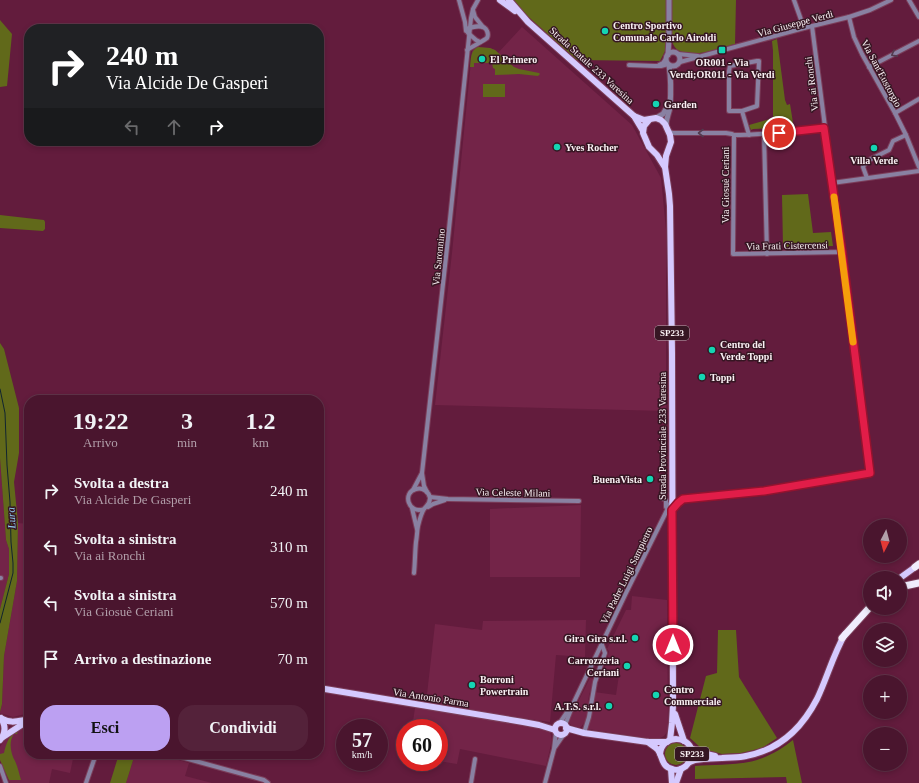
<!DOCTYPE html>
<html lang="it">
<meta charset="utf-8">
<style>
:root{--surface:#4a152e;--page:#54223a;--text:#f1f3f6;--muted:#b29faa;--line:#61344a;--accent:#bca0f2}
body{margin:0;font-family:"Times New Roman",serif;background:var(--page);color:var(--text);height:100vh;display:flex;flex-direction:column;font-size:15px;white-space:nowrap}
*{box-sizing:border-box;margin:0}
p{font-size:13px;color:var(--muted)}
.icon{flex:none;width:22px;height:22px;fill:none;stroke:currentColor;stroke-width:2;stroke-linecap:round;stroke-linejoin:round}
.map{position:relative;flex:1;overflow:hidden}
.side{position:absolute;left:24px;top:395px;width:300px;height:364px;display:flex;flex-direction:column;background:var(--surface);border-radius:16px;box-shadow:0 2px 6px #0003,0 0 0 1px var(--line)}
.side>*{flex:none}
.top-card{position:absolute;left:24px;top:24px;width:300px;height:122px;border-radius:16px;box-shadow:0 2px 6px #0003,0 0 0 1px var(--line);background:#202124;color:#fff;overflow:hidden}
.needle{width:26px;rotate:186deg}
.controls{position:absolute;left:863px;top:519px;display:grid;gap:8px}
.controls a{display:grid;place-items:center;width:44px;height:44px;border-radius:50%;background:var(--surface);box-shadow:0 2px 6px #0003,0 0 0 1px var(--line);font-size:20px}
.speed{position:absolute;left:336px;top:719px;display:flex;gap:8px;font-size:20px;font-weight:700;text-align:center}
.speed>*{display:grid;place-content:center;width:52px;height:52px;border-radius:50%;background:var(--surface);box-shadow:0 2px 6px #0003,0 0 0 1px var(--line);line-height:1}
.speed small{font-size:10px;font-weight:400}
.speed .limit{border:6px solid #d22;background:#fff;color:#111}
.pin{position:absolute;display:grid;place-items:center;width:34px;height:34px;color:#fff;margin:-17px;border:2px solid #fff;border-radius:50%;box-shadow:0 1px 4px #0007}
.me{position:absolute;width:44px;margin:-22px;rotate:0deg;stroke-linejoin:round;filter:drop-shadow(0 0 3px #0008)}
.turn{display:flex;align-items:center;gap:14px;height:84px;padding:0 16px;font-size:18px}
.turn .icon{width:52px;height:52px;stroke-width:2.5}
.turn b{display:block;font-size:28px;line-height:34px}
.lanes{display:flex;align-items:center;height:38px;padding:0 16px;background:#0003;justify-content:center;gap:20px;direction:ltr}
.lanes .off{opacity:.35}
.eta{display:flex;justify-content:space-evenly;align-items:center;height:68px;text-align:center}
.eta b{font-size:24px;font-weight:700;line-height:28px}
.button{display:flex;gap:8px;margin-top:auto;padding:8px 16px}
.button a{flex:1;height:46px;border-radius:16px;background:var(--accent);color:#111;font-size:16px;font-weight:700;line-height:46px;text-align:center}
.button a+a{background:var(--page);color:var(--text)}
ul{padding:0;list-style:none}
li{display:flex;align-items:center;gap:12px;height:56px;padding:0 16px}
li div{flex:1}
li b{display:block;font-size:15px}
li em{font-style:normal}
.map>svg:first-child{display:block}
</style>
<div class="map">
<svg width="919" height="783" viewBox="0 0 919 783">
<rect width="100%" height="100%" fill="#631c3d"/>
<g fill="#732448">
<polygon points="522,27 632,125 661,178 666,230 666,411 435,405 452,253 472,51 474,48 478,47 490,48 495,50 498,53"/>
<polygon points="0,458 6,540 9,549 9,574 0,609"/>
<polygon points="581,505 580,577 490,577 490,509"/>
<polygon points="18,523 29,524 29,713 13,717 0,713 0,712 2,704 4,656 17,581"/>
<polygon points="632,596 667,600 668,727 667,732 664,736 658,739 654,739 588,729 587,726 594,692 616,695 619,675 604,672 609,651 607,649 626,610 631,610"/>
<polygon points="586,620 585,657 556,655 550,722 486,713 426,703 435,624 482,630 483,621"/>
<polygon points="590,678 594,679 589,695 586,720 581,727 579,728 576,727 571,725 568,722"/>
<polygon points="415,708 546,728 550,732 552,740 546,766 460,749 457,764 439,761 439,728 412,728"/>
<polygon points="29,723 29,754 74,754 70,773 52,769 49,783 10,783 0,760 0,747 8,735"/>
<polygon points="135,754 158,754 189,763 185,776 212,783 126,783"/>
</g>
<g fill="#61691a">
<polygon points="514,0 666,0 666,49 660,61 577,60 523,12"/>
<path d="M672,0H736L735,44C719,48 678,65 672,41Z"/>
<polygon points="0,20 12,34 7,86 0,87"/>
<polygon points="777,39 785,100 787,105 790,104 794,129 789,130 789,127 753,129 751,130 749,125 773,118 773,51 772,41"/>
<path d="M478,47L490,48L495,50L514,67L519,69L539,73L540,74L538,76L519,74L495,75V69L493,68L492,63H474V67H470C471,60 470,50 478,47Z"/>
<rect x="483" y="84" width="22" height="13"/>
<polygon points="808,194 813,233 831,232 833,246 783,247 782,195"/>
<polygon points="0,215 44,220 45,222 45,229 43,231 0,228"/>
<polygon points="0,343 4,349 19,408 19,453 14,482 18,523 17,581 4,656 2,704 0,712 0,609 9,574 9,549 6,540 0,458"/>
<polygon points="718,630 736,630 739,677 777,738 762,748 741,753 722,754 702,749 690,738 706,676 717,673"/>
<path d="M18,731L17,734H14C8,742 11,754 15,761C18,767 19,774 21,780H9L0,760V754L4,753C6,744 9,734 18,731Z"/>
<path d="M793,740L802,783H787L786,777L695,779V766C715,764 738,766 757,760C770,756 783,748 793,740Z"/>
<circle cx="676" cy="754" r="11"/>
<polygon points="119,754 135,754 126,783 110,783"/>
</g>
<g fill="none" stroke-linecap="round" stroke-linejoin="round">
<polyline stroke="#112430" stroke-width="1" points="0,389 5,413 7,465 10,502 11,542 13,563 13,573 0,623"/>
<defs>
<g id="minor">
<polyline points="459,0 465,22 466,31"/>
<polyline points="794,0 804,28"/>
<polyline points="909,0 919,17"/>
<polyline points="473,10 475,17 483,27"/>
<polyline points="849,17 854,37 862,54 895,113 906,135 919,167"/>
<path d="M466,29C472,27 484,23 487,31C488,33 488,36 487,38C485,40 471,47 467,50"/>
<polyline points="468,33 476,40 480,42"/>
<polyline points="678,54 698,56"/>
<polyline points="680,62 804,28 849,17 870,10 891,0"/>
<polyline points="629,65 655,66 661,66 668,64"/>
<polyline points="659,65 663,63 666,59"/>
<polyline points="869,67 919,41"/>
<polyline points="742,111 729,111 729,71 730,66 757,61 759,61 757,106 742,111 749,135"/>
<polyline points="895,113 919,99"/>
<path d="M669,132L673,133H726L732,134L734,135C764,135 794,131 824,128"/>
<polyline points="764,134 767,254"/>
<polyline points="734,135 733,254 842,252"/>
<polyline points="867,178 863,167 864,165 869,160 889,150 893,141 906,135"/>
<polyline points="832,183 919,171"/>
<polyline points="413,490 422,473"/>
<polyline points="427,492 424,486 422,473 447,248 471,18 473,9 478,0"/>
<polyline points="430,497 448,499 579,501"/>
<polyline points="662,498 666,500 666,507"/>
<polyline points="428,507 433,504 445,500"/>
<polyline points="412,508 417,529"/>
<path d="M673,509L678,503L683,499L764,491L870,473C851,324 830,175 812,26"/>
<path d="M414,573C415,563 415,552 416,542C417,537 417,531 418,526C419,522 422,512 424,509C427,505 430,504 430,498C429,492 423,487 416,489C402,492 408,515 424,509"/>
<polyline points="0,578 1,578"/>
<polyline points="559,724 570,708"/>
<polyline points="565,725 574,702 626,593 672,500"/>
<polyline points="584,733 589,717 595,682 605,653 602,645"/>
<polyline points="555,747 564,734"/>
<polyline points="170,754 264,780 268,783"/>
<polyline points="0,766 6,783"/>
<polyline points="86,783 96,754"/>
<polyline points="471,783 475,759"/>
<polyline points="545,783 554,749 556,732"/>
</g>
<g id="tertiary">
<circle cx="673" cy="59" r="7"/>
<polyline points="668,55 669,37 669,0"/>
<polyline points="656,118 663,114 669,104"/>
<path d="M666,126C666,118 669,114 670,107C671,93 671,78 669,65"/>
</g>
<g id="primary">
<polyline points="500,0 515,11"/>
<polyline points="509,0 528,22 634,116 643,131"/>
<polyline points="634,116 644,120 656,118 661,120 665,124 670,135 671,142 666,156 665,167 669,194 670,206 672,353 673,705 672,723 670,740"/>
<polyline points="649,120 644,126 643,133 649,147 657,155 664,166"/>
<polyline points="900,578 918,565"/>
<polyline points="319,688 523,722 539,725 555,730"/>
<polyline points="675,714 684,741"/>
<path d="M0,718C10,723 14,722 25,720"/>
<circle cx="561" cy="729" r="6"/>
<polyline points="566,728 584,733 648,742 667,742"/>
<polyline points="3,737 29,720"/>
<path d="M0,740C6,733 6,726 1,718"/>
<path d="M648,742C651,745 655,746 658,750C663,757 661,766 672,769C676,771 682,769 686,766C689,763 691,759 692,755C693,735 662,733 660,754"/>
<polyline points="690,748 702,753 715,756"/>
<path d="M690,762L695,760C704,759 713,758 722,758C730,757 739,758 746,756C779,750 802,728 817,699C827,678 833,655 845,634"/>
<polyline points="671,769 672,783"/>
<polyline points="676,783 681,769"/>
</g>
<g id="motorway">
<polyline points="915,567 919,564"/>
<polyline points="900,587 919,583"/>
<polyline points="842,638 870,607"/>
</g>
</defs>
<use href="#minor" stroke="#7b3e5a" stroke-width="6"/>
<use href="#tertiary" stroke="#7b3e5a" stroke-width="7"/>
<use href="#primary" stroke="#7b3e5a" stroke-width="8"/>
<use href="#motorway" stroke="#7b3e5a" stroke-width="9"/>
<use href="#minor" stroke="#8981a2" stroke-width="4"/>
<use href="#tertiary" stroke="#8981a2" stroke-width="5"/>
<use href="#primary" stroke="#d5c9fe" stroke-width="6"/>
<use href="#motorway" stroke="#f0edfd" stroke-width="7"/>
</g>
<defs><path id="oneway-chevron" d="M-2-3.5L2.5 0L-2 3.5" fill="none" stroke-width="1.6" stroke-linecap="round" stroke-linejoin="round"/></defs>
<g stroke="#533b4f">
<use href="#oneway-chevron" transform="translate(894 54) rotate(152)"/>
<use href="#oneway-chevron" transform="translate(701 133) rotate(180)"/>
</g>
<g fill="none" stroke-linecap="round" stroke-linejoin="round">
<defs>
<polyline id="route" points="673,645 672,510 678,503 683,499 764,491 870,473 842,252 824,128 779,133"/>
</defs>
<use href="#route" stroke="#92132f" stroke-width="10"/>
<use href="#route" stroke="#e11d48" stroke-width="7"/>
<polyline stroke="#f59e0b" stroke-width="7" points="834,197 853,342"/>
</g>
<g fill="#14d5b3" stroke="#361623" stroke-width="1.5">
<circle cx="605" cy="31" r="4"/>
<rect x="718" y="46" width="8" height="8" rx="2"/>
<circle cx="482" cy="59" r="4"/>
<circle cx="656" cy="104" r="4"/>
<circle cx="557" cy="147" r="4"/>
<circle cx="874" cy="148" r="4"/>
<circle cx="712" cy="350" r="4"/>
<circle cx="702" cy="377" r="4"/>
<circle cx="650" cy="479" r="4"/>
<circle cx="635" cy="638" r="4"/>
<circle cx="627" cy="666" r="4"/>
<circle cx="472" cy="685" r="4"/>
<circle cx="656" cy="695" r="4"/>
<circle cx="609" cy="706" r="4"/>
</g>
<g text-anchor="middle" stroke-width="3" stroke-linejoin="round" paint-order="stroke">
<g fill="#361623" stroke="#beafb5" stroke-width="1">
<rect x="655" y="326" width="34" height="14" rx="3"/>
<rect x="675" y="747" width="34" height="14" rx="3"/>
</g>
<g font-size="9" font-weight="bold" fill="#f9f0f3">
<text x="672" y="336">SP233</text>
<text x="692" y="757">SP233</text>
</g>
<g font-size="10" fill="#f9f0f3" stroke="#361623">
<text transform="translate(795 23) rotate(-15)" y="4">Via Giuseppe Verdi</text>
<text transform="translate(592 65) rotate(42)" y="4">Strada Statale 233 Varesina</text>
<text transform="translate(882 73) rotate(62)" y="4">Via Sant'Eustorgio</text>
<text transform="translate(811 84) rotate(-97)" y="4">Via ai Ronchi</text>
<text transform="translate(725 185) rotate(-90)" y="4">Via Giosuè Ceriani</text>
<text transform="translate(787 245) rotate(-1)" y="4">Via Frati Cistercensi</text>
<text transform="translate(438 257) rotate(-84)" y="4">Via Saronnino</text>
<text transform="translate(662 436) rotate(-90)" y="4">Strada Provinciale 233 Varesina</text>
<text transform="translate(513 492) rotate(1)" y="4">Via Celeste Milani</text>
<text transform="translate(626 575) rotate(-64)" y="4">Via Padre Luigi Sampietro</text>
<text transform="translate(431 697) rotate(9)" y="4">Via Antonio Parma</text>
</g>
<g font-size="10" font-weight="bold" fill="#f9f0f3" stroke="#361623" text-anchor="start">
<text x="613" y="29">Centro Sportivo<tspan x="613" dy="12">Comunale Carlo Airoldi</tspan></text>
<text x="490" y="63">El Primero</text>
<text x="722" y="66" text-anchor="middle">OR001 - Via<tspan x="722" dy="12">Verdi;OR011 - Via Verdi</tspan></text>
<text x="664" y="108">Garden</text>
<text x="565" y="151">Yves Rocher</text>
<text x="874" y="164" text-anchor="middle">Villa Verde</text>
<text x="720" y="348">Centro del<tspan x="720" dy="12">Verde Toppi</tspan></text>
<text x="710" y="381">Toppi</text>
<text x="642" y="483" text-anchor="end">BuenaVista</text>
<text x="627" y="642" text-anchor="end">Gira Gira s.r.l.</text>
<text x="619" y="664" text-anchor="end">Carrozzeria<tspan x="619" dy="12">Ceriani</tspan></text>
<text x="480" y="683">Borroni<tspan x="480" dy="12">Powertrain</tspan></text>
<text x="664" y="693">Centro<tspan x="664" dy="12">Commerciale</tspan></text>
<text x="601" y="710" text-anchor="end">A.T.S. s.r.l.</text>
</g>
<g font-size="11" font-style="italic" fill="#90ccf0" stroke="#361623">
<text transform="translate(11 518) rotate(-93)" y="4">Lura</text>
</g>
</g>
</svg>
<div class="controls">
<a><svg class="needle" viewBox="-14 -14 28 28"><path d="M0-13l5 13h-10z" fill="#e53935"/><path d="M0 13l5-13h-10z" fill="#b29faa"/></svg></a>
<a><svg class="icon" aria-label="sound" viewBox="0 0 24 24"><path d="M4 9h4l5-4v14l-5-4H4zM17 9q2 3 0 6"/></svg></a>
<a><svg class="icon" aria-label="layers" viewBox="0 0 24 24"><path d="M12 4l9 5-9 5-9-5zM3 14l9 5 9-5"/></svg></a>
<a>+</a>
<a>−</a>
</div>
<div class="speed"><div>57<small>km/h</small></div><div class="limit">60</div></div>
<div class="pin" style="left:779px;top:133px;background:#d93025"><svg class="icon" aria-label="arrive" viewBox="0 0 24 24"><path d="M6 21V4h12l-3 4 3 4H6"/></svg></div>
<svg class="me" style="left:673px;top:645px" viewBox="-20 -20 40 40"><circle r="17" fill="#e11d48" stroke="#fff" stroke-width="3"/><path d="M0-11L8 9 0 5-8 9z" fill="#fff"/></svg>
<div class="top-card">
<div class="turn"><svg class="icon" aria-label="right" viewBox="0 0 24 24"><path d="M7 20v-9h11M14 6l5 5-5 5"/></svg><div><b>240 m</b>Via Alcide De Gasperi</div></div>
<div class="lanes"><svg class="icon off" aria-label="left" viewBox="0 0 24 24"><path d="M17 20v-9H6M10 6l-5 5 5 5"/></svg><svg class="icon off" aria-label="ahead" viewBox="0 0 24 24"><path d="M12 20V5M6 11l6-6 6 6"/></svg><svg class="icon" aria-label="right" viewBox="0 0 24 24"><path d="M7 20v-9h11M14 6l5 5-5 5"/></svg></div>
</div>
<section class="side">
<div class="eta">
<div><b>19:22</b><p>Arrivo</p></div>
<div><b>3</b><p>min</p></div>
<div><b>1.2</b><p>km</p></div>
</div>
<ul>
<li><svg class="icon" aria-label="right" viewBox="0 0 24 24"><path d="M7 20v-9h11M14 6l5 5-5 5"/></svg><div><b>Svolta a destra</b><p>Via Alcide De Gasperi</p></div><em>240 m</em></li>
<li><svg class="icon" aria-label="left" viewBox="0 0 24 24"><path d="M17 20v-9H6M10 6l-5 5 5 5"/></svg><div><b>Svolta a sinistra</b><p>Via ai Ronchi</p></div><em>310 m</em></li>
<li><svg class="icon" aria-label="left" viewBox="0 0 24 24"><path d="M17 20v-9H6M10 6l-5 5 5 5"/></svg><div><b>Svolta a sinistra</b><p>Via Giosuè Ceriani</p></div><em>570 m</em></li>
<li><svg class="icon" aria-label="arrive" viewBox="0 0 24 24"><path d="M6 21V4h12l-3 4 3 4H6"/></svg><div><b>Arrivo a destinazione</b></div><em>70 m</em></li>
</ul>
<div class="button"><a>Esci</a><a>Condividi</a></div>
</section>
</div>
